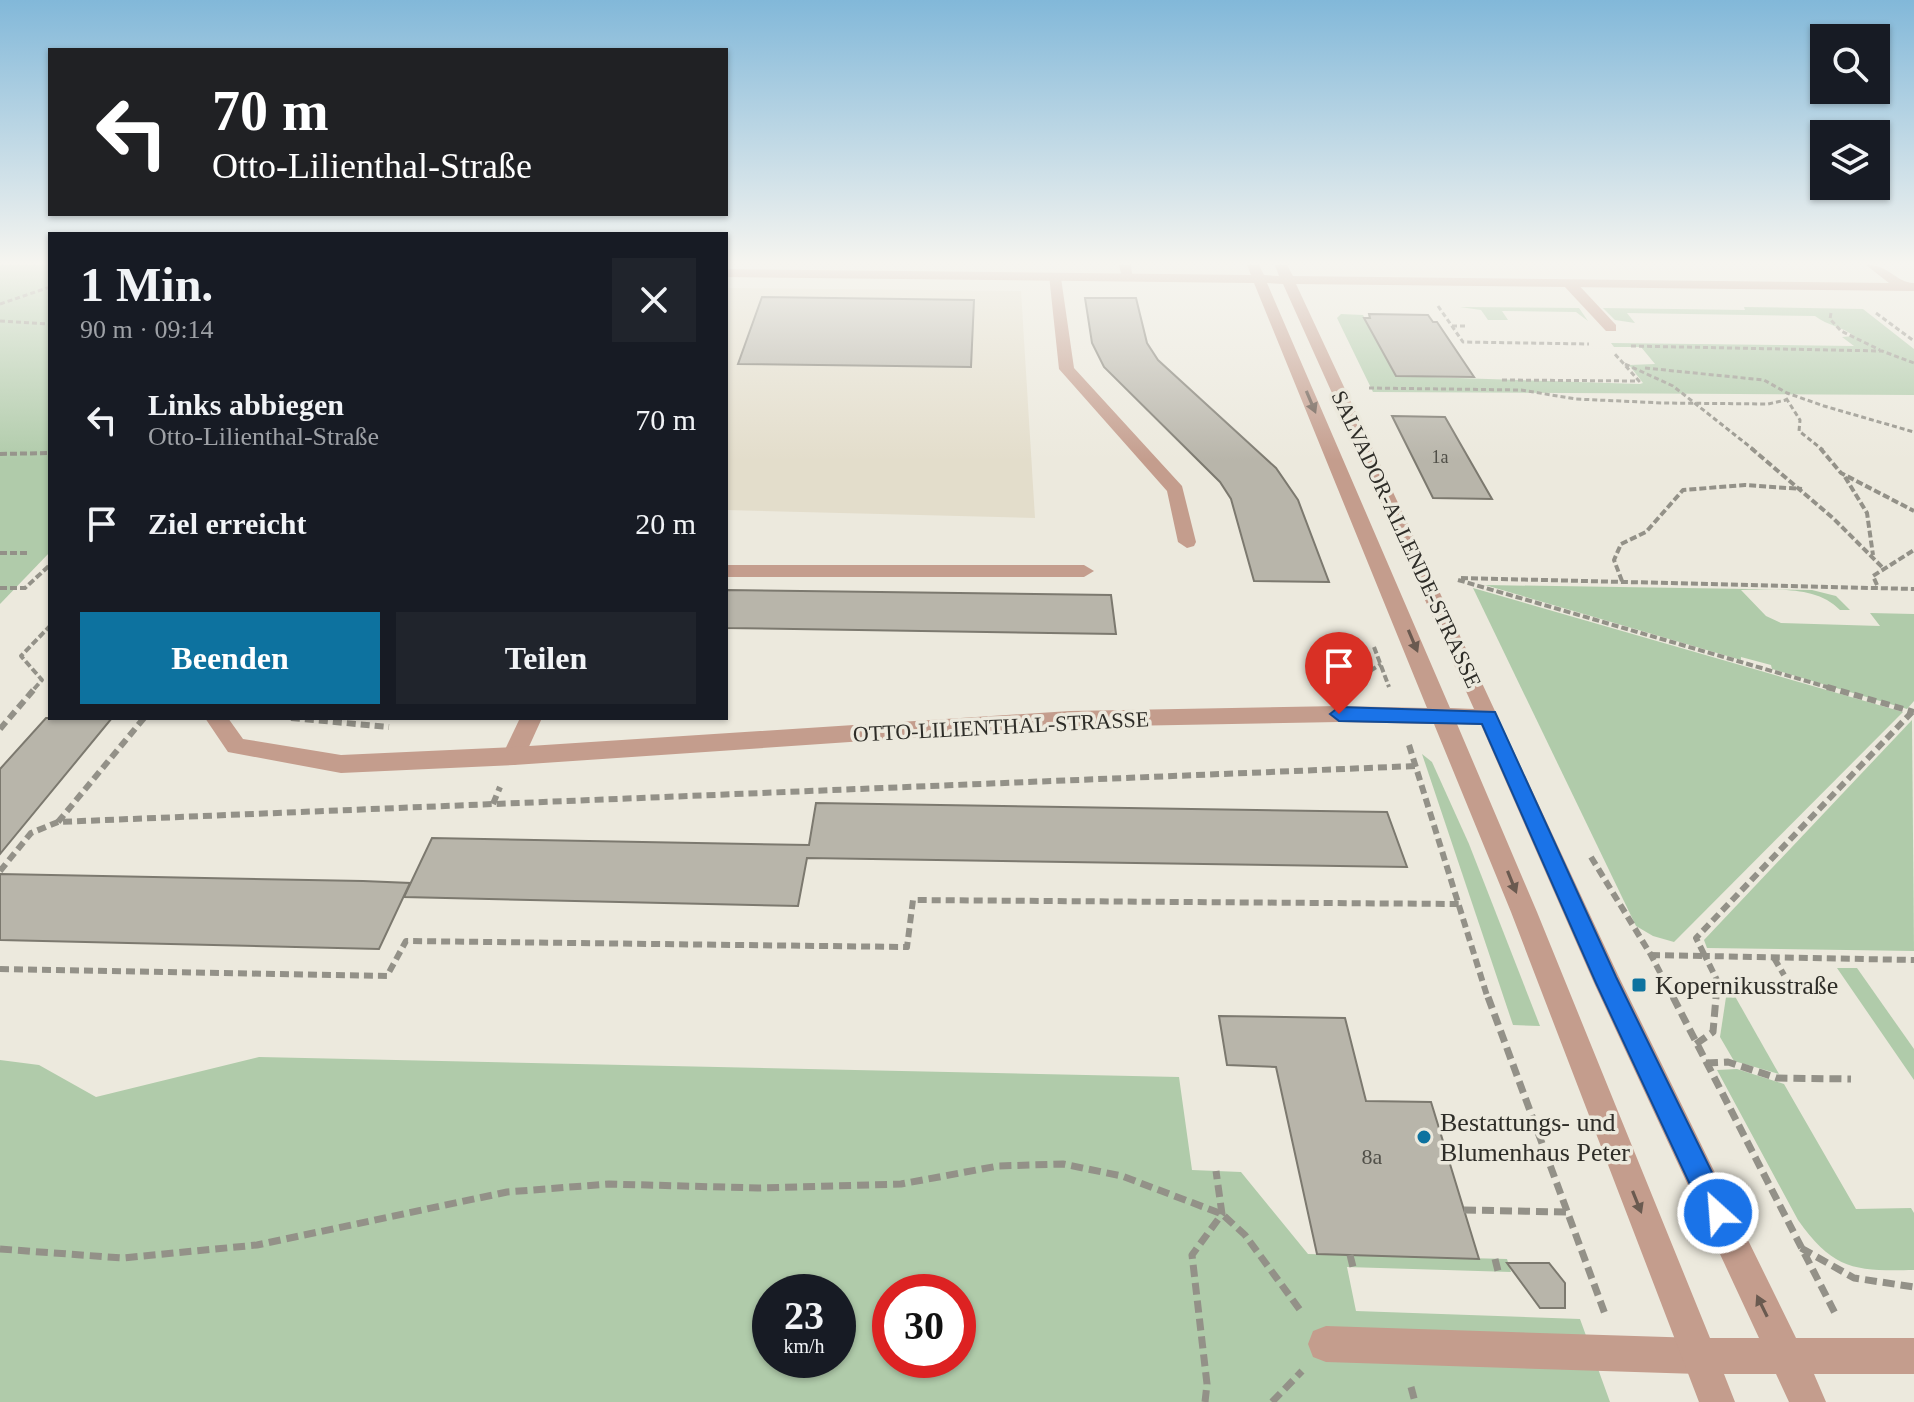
<!DOCTYPE html>
<html lang="de">
<meta charset="utf-8">
<style>
:root{--surface:#171b24;--page:#20242c;--text:#f1f3f6;--muted:#9ea1a6;--accent:#0d729f}
body{margin:0;font-family:"Times New Roman",serif;background:var(--page);color:var(--text);height:100vh;display:flex;flex-direction:column;font-size:30px;white-space:nowrap}
*{box-sizing:border-box;margin:0}
p{font-size:26px;color:var(--muted)}
.icon{flex:none;width:44px;height:44px;fill:none;stroke:currentColor;stroke-width:2;stroke-linecap:round;stroke-linejoin:round}
.map{position:relative;flex:1;overflow:hidden}
.panel{position:absolute;left:48px;top:232px;width:680px;height:488px;display:flex;flex-direction:column;background:var(--surface);border-radius:0px;box-shadow:0 2px 6px #0004}
.panel>*{flex:none}
.banner{position:absolute;left:48px;top:48px;width:680px;height:168px;border-radius:0px;box-shadow:0 2px 6px #0004;background:#202124;color:#fff;overflow:hidden}
.buttons{position:absolute;left:1810px;top:24px;display:grid;gap:16px}
.buttons a{display:grid;place-items:center;width:80px;height:80px;border-radius:0px;background:var(--surface);box-shadow:0 2px 6px #0004;font-size:40px}
.speed{position:absolute;left:752px;top:1274px;display:flex;gap:16px;font-size:40px;font-weight:700;text-align:center}
.speed>*{display:grid;place-content:center;width:104px;height:104px;border-radius:50%;background:var(--surface);box-shadow:0 2px 6px #0004;line-height:1}
.speed small{font-size:20px;font-weight:400}
.speed .limit{border:12px solid #d22;background:#fff;color:#111}
.pin{position:absolute;display:grid;place-items:center;width:68px;height:68px;color:#fff;margin:-82px -34px;border-radius:50% 50% 50% 0;rotate:-45deg;box-shadow:0 0 8px #0007}
.pin .icon{rotate:45deg}
.me{position:absolute;width:88px;margin:-44px;rotate:334deg;stroke-linejoin:round;filter:drop-shadow(0 0 6px #0008)}
.turn{display:flex;align-items:center;gap:28px;height:168px;padding:0 32px;font-size:36px}
.turn .icon{width:104px;height:104px;stroke-width:2.5}
.turn b{display:block;font-size:56px;line-height:68px}
.round{display:grid;place-items:center;flex:none;width:84px;height:84px;border-radius:0px;background:var(--page)}
.headline{display:flex;align-items:center;justify-content:space-between;height:136px;padding:0 32px}
h1{font-size:48px;font-weight:800;line-height:60px}
.button{display:flex;gap:16px;margin-top:auto;padding:16px 32px}
.button a{flex:1;height:92px;border-radius:0px;background:var(--accent);color:#fff;font-size:32px;font-weight:800;line-height:92px;text-align:center}
.button a+a{background:var(--page);color:var(--text)}
ul{padding:0;list-style:none}
li{display:flex;align-items:center;gap:24px;height:104px;padding:0 32px}
li div{flex:1}
li b{display:block;font-size:30px}
li em{font-style:normal}
.map>svg:first-child{display:block}
</style>
<div class="map">
<svg width="1914" height="1402" viewBox="0 0 1914 1402">
<rect width="100%" height="100%" fill="#ece9dd"/>
<polygon fill="#e3ddcb" points="726,288 1021,291 1035,518 726,510"/>
<g fill="#b0cbaa" fill-rule="evenodd">
<polygon points="0,265 50,265 50,552 0,604"/>
<polygon points="1460,307 1579,308 1588,321 1576,312 1502,311 1508,320 1488,320 1481,310"/>
<path d="M1744,307L1863,309L1914,349V395L1373,392L1337,318L1341,314L1363,315L1396,376L1640,384L1643,383L1629,365L1655,364L1641,347H1614L1611,343L1854,346L1842,337L1854,336C1841,326 1828,326 1815,316L1627,313L1635,323L1615,320L1603,308L1745,310Z"/>
<path d="M1485,585L1812,590L1836,596L1850,610H1840C1816,585 1775,590 1741,590L1766,616L1781,623L1880,626L1870,613L1914,614V701L1907,709L1772,669L1771,665L1741,657V660Z"/>
<polygon points="1473,588 1903,712 1674,942 1653,936 1636,926"/>
<polygon points="1912,720 1914,951 1707,948 1704,940"/>
<polygon points="1422,754 1432,762 1469,844 1540,1026 1513,1025"/>
<polygon points="1837,968 1857,968 1914,1049 1914,1080"/>
<polygon points="1728,984 1779,1074 1734,1061 1720,1037"/>
<path d="M259,1057L1179,1077L1192,1170L1241,1172L1308,1254L1507,1259L1511,1272L1347,1267L1356,1311L1580,1319L1610,1402H0V1060L39,1065L96,1097ZM770,1292H838V1360H770ZM890,1292H958V1360H890Z"/>
<path d="M1737,1069L1784,1084L1856,1209L1911,1208L1914,1213V1270C1856,1271 1834,1271 1798,1220L1717,1070Z"/>
</g>
<g fill="#b8b5aa" stroke="#7c796f" stroke-width="2">
<polygon points="762,297 974,300 971,367 738,364"/>
<polygon points="1085,298 1136,298 1147,343 1158,360 1276,468 1298,500 1329,582 1254,581 1231,499 1220,482 1104,367 1092,343"/>
<polygon points="1369,314 1428,315 1433,322 1437,322 1474,377 1396,376 1364,318 1370,318"/>
<polygon points="1392,416 1445,417 1492,499 1433,498"/>
<polygon points="726,590 1111,595 1116,634 726,628"/>
<polygon points="46,718 112,718 0,854 0,769"/>
<polygon points="816,803 1387,812 1407,867 807,858 798,906 404,897 432,838 809,845"/>
<polygon points="0,874 363,881 410,883 379,949 0,940"/>
<polygon points="1219,1016 1345,1018 1366,1101 1431,1102 1479,1259 1317,1254 1276,1067 1227,1065"/>
<polygon points="1507,1263 1549,1263 1565,1283 1565,1308 1540,1308"/>
</g>
<g fill="none" stroke-linecap="round" stroke-linejoin="round">
<g stroke="#939188" stroke-width="3" stroke-dasharray="5 3" stroke-linecap="butt">
<polyline points="0,304 50,287"/>
<polyline points="1438,306 1463,342 1589,344"/>
<polyline points="1831,313 1830,319 1841,331 1880,350"/>
<polyline points="1876,313 1914,341"/>
<polyline points="0,321 50,324"/>
<polyline points="1452,326 1467,326"/>
<polyline points="1631,346 1882,351 1914,363"/>
<polyline points="1625,364 1673,386 1754,450"/>
<polyline points="1645,368 1764,380 1787,393 1824,406 1914,432"/>
<polyline points="1502,380 1639,381 1614,353"/>
<polyline points="1369,388 1521,390 1576,399 1662,403 1768,404 1786,400"/>
<polyline points="1786,398 1800,420 1799,431 1823,450"/>
</g>
<g stroke="#939188" stroke-width="4" stroke-dasharray="7 3" stroke-linecap="butt">
<polyline points="1751,448 1834,519 1885,570"/>
<polyline points="1820,448 1841,473 1914,511"/>
<polyline points="0,454 50,453"/>
<polyline points="1845,477 1867,513 1873,555"/>
<polyline points="0,553 30,553"/>
<polyline points="1461,578 1914,589"/>
<polyline points="1458,580 1834,689"/>
<polyline points="1622,581 1614,560 1621,544 1646,532 1683,490 1745,485 1802,489"/>
<polyline points="1877,585 1873,576 1914,550"/>
<polyline points="0,588 25,588 50,565"/>
<polyline points="1374,647 1389,687"/>
<polyline points="1342,681 1362,676 1381,664"/>
<polyline points="34,689 42,680 21,656 50,626"/>
</g>
<g stroke="#939188" stroke-width="6" stroke-dasharray="9 5" stroke-linecap="butt">
<polyline points="1827,687 1914,712"/>
<polyline points="144,718 58,822 1416,766"/>
<polyline points="291,718 389,727"/>
<polyline points="0,729 36,687"/>
<polyline points="1409,745 1488,999"/>
<polyline points="493,804 500,787"/>
<polyline points="1591,857 1651,955 1674,999"/>
<polyline points="0,871 31,833 58,822"/>
<polyline points="1651,955 1705,956 1696,938 1912,712"/>
<polyline points="1774,958 1784,975"/>
<polyline points="0,969 387,976 406,941 907,947 913,900 1459,904"/>
<polyline points="1716,999 1718,982 1705,956 1914,960"/>
</g>
<g stroke="#939188" stroke-width="7" stroke-dasharray="12 6" stroke-linecap="butt">
<polyline points="1488,997 1605,1314"/>
<polyline points="1673,997 1837,1317"/>
<polyline points="1696,1044 1713,1032 1716,997"/>
<polyline points="1706,1063 1728,1062 1777,1078 1851,1079"/>
<polyline points="1464,1210 1567,1212"/>
<polyline points="1801,1248 1854,1278 1914,1287"/>
<polyline points="0,1249 122,1258 257,1245 507,1192 609,1184 758,1188 901,1184 998,1166 1063,1164 1122,1176 1222,1214 1245,1235 1303,1314"/>
<polyline points="1350,1255 1353,1267"/>
<polyline points="1495,1259 1498,1271"/>
<polyline points="1411,1387 1415,1402"/>
<polyline points="1205,1402 1207,1384 1192,1255 1222,1214 1216,1171"/>
<polyline points="1272,1402 1302,1371"/>
</g>
<g fill="#c49d8d" fill-rule="evenodd">
<polygon points="1119,265 1131,265 1133,281 1123,281"/>
<polygon points="1049,275 1061,278 1074,368 1182,486 1196,542 1194,546 1187,548 1178,542 1167,491 1059,369"/>
<polygon points="1564,280 1574,280 1616,325 1616,331 1606,331 1564,286"/>
<polygon points="726,565 1084,565 1094,571 1084,577 726,577"/>
<polygon points="520,718 542,718 522,762 514,765 506,762 502,756"/>
<polygon points="1326,1326 1698,1338 1711,1343 1716,1356 1711,1369 1698,1374 1326,1362 1313,1357 1308,1344 1313,1331"/>
</g>
<path fill="#c49d8d" fill-rule="evenodd" d="M1247,265H1259L1264,275L1279,276L1275,265H1287L1293,276L1889,283L1866,265C1891,265 1894,282 1914,283V291L1296,284L1618,975L1796,1338H1914V1374H1814L1826,1402H1789L1776,1374H1724L1735,1402H1699L1511,912L1434,724L1339,722L1070,727L514,765L341,773L228,752L205,718H228L243,739L341,755L514,747L1070,711L1339,706L1427,708L1254,283L726,277V269L1251,275ZM1267,283L1283,284L1474,709L1450,708ZM1457,724L1481,725L1594,983L1759,1338H1710L1537,912Z"/>
</g>
<defs><path id="oneway-solid" d="M-6-.8H1V-3.2L6.5 0L1 3.2V.8H-6Z" transform="scale(2)"/></defs>
<g fill="#6a5a50">
<use href="#oneway-solid" transform="translate(1311 402) rotate(67)"/>
<use href="#oneway-solid" transform="translate(1413 641) rotate(67)"/>
<use href="#oneway-solid" transform="translate(1512 882) rotate(68)"/>
<use href="#oneway-solid" transform="translate(1637 1202) rotate(68)"/>
<use href="#oneway-solid" transform="translate(1762 1306) rotate(-116)"/>
</g>
<linearGradient id="sky" x2="0" y2="1"><stop stop-color="#82b8d9"/><stop offset="0.57" stop-color="#f6f5f0"/><stop offset="1" stop-color="#f6f5f0" stop-opacity="0"/></linearGradient>
<rect width="1914" height="461" fill="url(#sky)"/>
<polygon fill="#1a73e8" stroke="#114b97" stroke-width="2" points="1339,707 1495,712 1616,977 1727,1203 1731,1213 1727,1223 1718,1227 1708,1223 1596,983 1482,724 1339,721 1330,714"/>
<g fill="#0d729f" stroke="#ece9dd" stroke-width="3">
<rect x="1631" y="977" width="16" height="16" rx="4"/>
<circle cx="1424" cy="1137" r="8"/>
</g>
<g text-anchor="middle" stroke-width="7" stroke-linejoin="round" paint-order="stroke">
<g font-size="18" fill="#504f48">
<text x="1440" y="463">1a</text>
</g>
<g font-size="22" fill="#2e2d28" stroke="#ece9dd">
<text transform="translate(1407 539) rotate(65)" y="8">SALVADOR-ALLENDE-STRASSE</text>
<text transform="translate(1001 726) rotate(-3)" y="8">OTTO-LILIENTHAL-STRASSE</text>
</g>
<g font-size="22" fill="#504f48">
<text x="1372" y="1164">8a</text>
</g>
<g font-size="26" fill="#2e2d28" stroke="#ece9dd" text-anchor="start">
<text x="1655" y="994">Kopernikusstraße</text>
<text x="1440" y="1131">Bestattungs- und<tspan x="1440" dy="30">Blumenhaus Peter</tspan></text>
</g>
</g>
</svg>
<div class="buttons">
<a><svg class="icon" aria-label="search" viewBox="0 0 24 24"><circle cx="10" cy="10" r="6"/><path d="M15 15l6 6"/></svg></a>
<a><svg class="icon" aria-label="layers" viewBox="0 0 24 24"><path d="M12 4l9 5-9 5-9-5zM3 14l9 5 9-5"/></svg></a>
</div>
<div class="speed"><div>23<small>km/h</small></div><div class="limit">30</div></div>
<div class="pin" style="left:1339px;top:714px;background:#d93025"><svg class="icon" aria-label="arrive" viewBox="0 0 24 24"><path d="M6 21V4h12l-3 4 3 4H6"/></svg></div>
<svg class="me" style="left:1718px;top:1213px" viewBox="-20 -20 40 40"><circle r="17" fill="#1a73e8" stroke="#fff" stroke-width="3"/><path d="M0-11L8 9 0 5-8 9z" fill="#fff"/></svg>
<div class="banner">
<div class="turn"><svg class="icon" aria-label="left" viewBox="0 0 24 24"><path d="M17 20v-9H6M10 6l-5 5 5 5"/></svg><div><b>70 m</b>Otto-Lilienthal-Straße</div></div>
</div>
<section class="panel">
<div class="headline"><div><h1>1 Min.</h1><p>90 m · 09:14</p></div><a class="round"><svg class="icon" aria-label="close" viewBox="0 0 24 24"><path d="M6 6l12 12M18 6L6 18"/></svg></a></div>
<ul>
<li><svg class="icon" aria-label="left" viewBox="0 0 24 24"><path d="M17 20v-9H6M10 6l-5 5 5 5"/></svg><div><b>Links abbiegen</b><p>Otto-Lilienthal-Straße</p></div><em>70 m</em></li>
<li><svg class="icon" aria-label="arrive" viewBox="0 0 24 24"><path d="M6 21V4h12l-3 4 3 4H6"/></svg><div><b>Ziel erreicht</b></div><em>20 m</em></li>
</ul>
<div class="button"><a>Beenden</a><a>Teilen</a></div>
</section>
</div>
